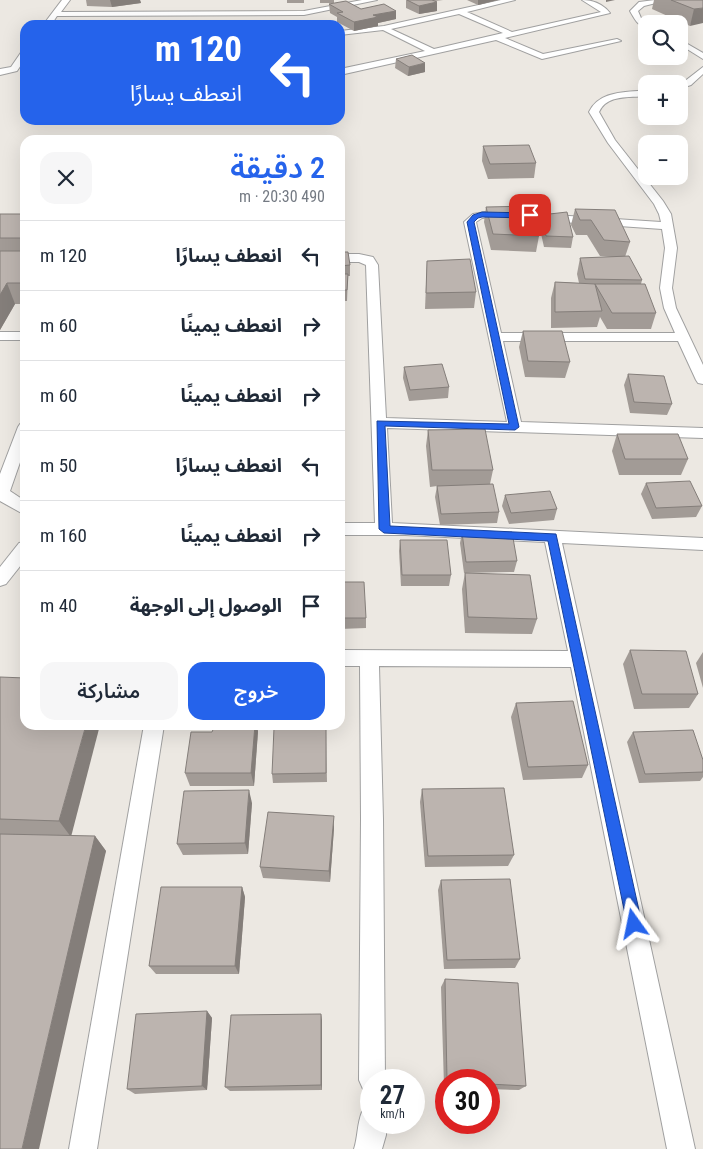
<!DOCTYPE html>
<html lang="ar">
<meta charset="utf-8">
<style>
:root{--surface:#fff;--page:#f6f6f7;--text:#1f2937;--muted:#747a83;--line:#e0e1e3;--accent:#2563eb}
body{margin:0;font-family:"Roboto Condensed","Noto Sans Arabic",sans-serif;background:var(--page);color:var(--text);direction:rtl;height:100vh;display:flex;flex-direction:column;font-size:19px;white-space:nowrap}
*{box-sizing:border-box;margin:0}
p{font-size:16px;color:var(--muted)}
.icon{flex:none;width:28px;height:28px;fill:none;stroke:currentColor;stroke-width:2;stroke-linecap:round;stroke-linejoin:round}
.map{position:relative;flex:1;overflow:hidden;direction:ltr}
.panel{position:absolute;left:20px;top:135px;width:325px;height:595px;display:flex;flex-direction:column;background:var(--surface);border-radius:15px;box-shadow:0 5px 20px #0002;direction:rtl}
.panel>*{flex:none}
.banner{position:absolute;left:20px;top:20px;width:325px;height:105px;border-radius:15px;box-shadow:0 5px 20px #0002;direction:rtl;background:#2563eb;color:#fff;overflow:hidden}
.tools{position:absolute;left:638px;top:15px;display:grid;gap:10px}
.tools a{display:grid;place-items:center;width:50px;height:50px;border-radius:10px;background:var(--surface);box-shadow:0 5px 20px #0002;font-size:25px}
.speed{position:absolute;left:360px;top:1069px;display:flex;gap:10px;font-size:25px;font-weight:700;text-align:center}
.speed>*{display:grid;place-content:center;width:65px;height:65px;border-radius:50%;background:var(--surface);box-shadow:0 5px 20px #0002;line-height:1}
.speed small{font-size:12px;font-weight:400}
.speed .limit{border:8px solid #d22;background:#fff;color:#111}
.pin{position:absolute;display:grid;place-items:center;width:42px;height:42px;color:#fff;margin:-21px;border-radius:10px;box-shadow:0 2px 8px #0006}
.me{position:absolute;width:55px;margin:-28px;rotate:348deg;stroke-linejoin:round;filter:drop-shadow(0 0 4px #0008)}
.turn{display:flex;align-items:center;gap:18px;height:105px;padding:0 20px;font-size:22px}
.turn .icon{width:65px;height:65px;stroke-width:2.5}
.turn b{display:block;font-size:35px;line-height:42px}
.round{display:grid;place-items:center;flex:none;width:52px;height:52px;border-radius:15px;background:var(--page)}
.summary{display:flex;align-items:center;justify-content:space-between;height:85px;padding:0 20px}
h1{font-size:30px;font-weight:600;line-height:38px;color:var(--accent)}
.action{display:flex;gap:10px;margin-top:auto;padding:10px 20px}
.action a{flex:1;height:58px;border-radius:15px;background:var(--accent);color:#fff;font-size:20px;font-weight:600;line-height:58px;text-align:center}
.action a+a{background:var(--page);color:var(--text)}
ul{padding:0;list-style:none}
li{display:flex;align-items:center;gap:15px;height:70px;padding:0 20px;border-top:1px solid var(--line)}
li div{flex:1}
li b{display:block;font-size:19px}
li em{font-style:normal}
.map>svg:first-child{display:block}
</style>
<div class="map">
<svg width="703" height="1149" viewBox="0 0 703 1149">
<rect width="100%" height="100%" fill="#ece8e2"/>
<g fill="none" stroke-linecap="round" stroke-linejoin="round">
<defs>
<g id="street">
<polygon points="62,0 70,0 61,12 304,11 362,0 377,0 304,15 57,16 51,25 43,25"/>
<path d="M501,0H515L467,12L512,32L601,12L582,0C593,0 603,4 610,13L505,38L543,54L617,39L621,41L542,59L496,40L340,75V69L425,51L383,30L340,35V31L384,26ZM459,14L503,33L434,49L391,29Z"/>
<path d="M655,0L660,2L644,6L638,11L641,18L648,24H646V28C638,26 634,18 630,11L639,2Z"/>
<polygon points="679,39 703,53 703,59 679,44"/>
<polygon points="22,51 25,51 25,59 17,71 0,75 0,69 11,67"/>
<polygon points="703,67 703,74 691,85 679,89 679,84 677,84 685,81"/>
<path d="M646,90V96C630,98 607,94 599,112L615,140L663,201L671,214L677,248L672,288L676,308L703,365V384L698,383L696,380L678,341H503L521,422L703,428V438L387,428L392,523L703,538V550L562,543L695,1149H667L571,667L379,666L383,819L385,1080H371V1093L363,1089L359,1080L361,819L360,666H340V650L568,651L545,542L405,535H340V523H375L366,265L359,262H340V254H359L373,257L378,265L386,418L507,422L464,222L473,214L492,211L661,222L659,214L654,204L608,143L589,112C600,90 625,93 646,90ZM492,217L662,229L665,248L660,288L664,308L675,333H501L476,222L482,218Z"/>
<rect x="0" y="332" width="25" height="8"/>
<polygon points="25,422 25,448 10,491 25,501 25,515 0,501 0,474 18,427 20,424"/>
<polygon points="25,542 25,560 6,584 0,586 0,567 19,543"/>
<polygon points="144,725 164,725 97,1149 69,1149"/>
<path d="M371,1109V1122H386V1135L382,1149H354C358,1137 357,1124 362,1112Z"/>
</g>
</defs>
<use href="#street" stroke="#a0a0a0" stroke-width="2"/>
<use href="#street" fill="#fff" fill-rule="evenodd"/>
</g>
<g fill="#a29b96">
<polygon points="86,0 140,0 141,3 112,7 87,6"/>
<rect x="287" y="0" width="17" height="3"/>
<rect x="320" y="0" width="14" height="3"/>
<polygon points="406,0 443,0 435,1 437,11 419,14 406,8"/>
<polygon points="467,0 498,0 478,5"/>
<polygon points="654,0 703,0 690,26 652,9"/>
<polygon points="329,4 361,9 396,11 396,19 378,23 378,26 354,31 337,22 337,17 330,13"/>
<polygon points="396,59 425,72 408,76 395,68"/>
<polygon points="483,146 536,163 534,178 488,179 482,161"/>
<polygon points="486,207 539,236 536,252 491,250 484,222"/>
<polygon points="575,209 630,242 625,257 642,280 641,284 656,313 651,329 607,329 600,317 597,327 551,328 551,298 555,282 579,283 577,274 580,258 612,257 600,256 587,235 576,235 571,225"/>
<polygon points="0,214 25,214 25,304 15,304 0,330"/>
<polygon points="541,215 573,237 571,248 544,247 539,225"/>
<polygon points="340,252 350,265 350,276 348,276 347,301 340,301"/>
<polygon points="427,261 476,292 474,308 425,309"/>
<polygon points="523,331 570,362 565,378 525,377 519,347"/>
<polygon points="404,367 449,387 448,398 409,401 403,378"/>
<polygon points="628,374 672,404 667,415 630,413 624,385"/>
<polygon points="428,430 493,470 490,484 499,512 497,523 440,525 435,497 437,486 430,487 426,446"/>
<polygon points="617,434 688,459 681,475 619,475 612,451"/>
<polygon points="646,483 702,506 696,517 652,519 641,494"/>
<polygon points="505,495 557,509 554,520 509,524 502,506"/>
<polygon points="462,533 517,561 514,572 464,573 460,543"/>
<polygon points="400,540 451,575 449,586 401,586 399,551"/>
<polygon points="465,573 537,619 532,634 465,633 462,589"/>
<polygon points="340,582 366,618 366,628 340,629"/>
<polygon points="630,650 698,694 689,708 634,709 623,664"/>
<polygon points="703,652 703,688 696,663"/>
<polygon points="0,677 71,836 95,836 106,851 0,1149"/>
<polygon points="516,703 588,765 582,778 523,780 511,717"/>
<polygon points="326,728 327,782 273,783 272,774"/>
<polygon points="258,731 254,786 190,786 185,773"/>
<polygon points="633,732 703,760 703,777 700,781 639,783 627,742"/>
<polygon points="422,789 514,855 508,866 425,867 420,802"/>
<polygon points="252,803 248,854 183,855 177,844"/>
<polygon points="334,828 330,882 263,878 260,867"/>
<polygon points="441,880 520,959 515,968 444,969 438,890"/>
<polygon points="242,887 245,897 239,974 156,974 149,966"/>
<polygon points="445,979 526,1086 519,1090 489,1089 489,1080 446,1080 446,1086 444,1086 441,987"/>
<polygon points="207,1011 212,1018 207,1090 135,1094 127,1089"/>
<polygon points="321,1014 322,1021 322,1090 230,1091 225,1087"/>
</g>
<g fill="#847e7a">
<polygon points="110,0 140,0 141,3 112,7"/>
<polygon points="478,0 498,0 478,5"/>
<polygon points="606,0 615,0 606,2"/>
<polygon points="437,2 437,11 419,14 419,6"/>
<polygon points="703,8 703,23 690,26 694,9"/>
<polygon points="396,11 396,19 378,23 378,26 354,31 354,22 373,15"/>
<polygon points="425,63 425,72 408,76 409,67"/>
<polygon points="7,283 15,304 0,330 0,295"/>
<polygon points="86,725 100,725 71,837 59,821"/>
<polygon points="255,725 257,725 258,731 254,786 251,773"/>
<polygon points="249,790 252,803 248,854 245,843"/>
<polygon points="334,816 334,828 330,882 329,871"/>
<polygon points="95,836 106,851 39,1149 22,1149"/>
<polygon points="242,887 245,897 239,974 235,966"/>
<polygon points="207,1011 212,1018 207,1090 202,1086"/>
<polygon points="321,1014 322,1021 322,1090 321,1085"/>
</g>
<g fill="#bcb4af" stroke="#847e7a">
<polygon points="407,0 432,0 437,2 419,6"/>
<polygon points="671,0 703,0 703,8 694,9"/>
<polygon points="346,1 361,9 384,4 396,11 373,15 378,17 354,22 337,13 343,12 329,4"/>
<polygon points="412,55 425,63 409,67 396,59"/>
<polygon points="529,145 536,163 490,164 483,146"/>
<polygon points="534,206 539,236 493,234 486,207"/>
<polygon points="575,209 615,210 630,242 604,240 591,220 580,220"/>
<polygon points="567,212 573,237 546,236 541,215"/>
<rect x="0" y="214" width="25" height="24"/>
<polygon points="0,251 25,251 25,283 7,283 0,295"/>
<polygon points="340,252 348,252 350,265 340,266"/>
<polygon points="629,256 642,280 585,279 580,258"/>
<polygon points="470,259 476,292 426,293 427,261"/>
<polygon points="340,274 348,274 347,290 340,290"/>
<polygon points="555,282 595,284 602,311 555,312"/>
<polygon points="595,284 645,284 656,313 612,313"/>
<polygon points="523,331 562,331 570,362 528,361"/>
<polygon points="442,364 449,387 410,390 404,367"/>
<polygon points="628,374 664,376 672,404 634,402"/>
<polygon points="485,429 493,470 432,470 428,430"/>
<polygon points="617,434 678,434 688,459 625,459"/>
<polygon points="690,481 702,506 656,508 646,483"/>
<polygon points="493,484 499,512 441,514 437,486"/>
<polygon points="550,491 557,509 511,513 505,495"/>
<polygon points="512,532 517,561 466,562 462,533"/>
<polygon points="400,540 447,540 451,575 402,575"/>
<polygon points="465,573 530,575 537,619 468,617"/>
<polygon points="340,582 364,582 366,618 340,618"/>
<polygon points="630,650 686,651 698,694 642,694"/>
<polygon points="0,677 25,678 25,725 86,725 59,821 0,819"/>
<polygon points="573,701 588,765 528,767 516,703"/>
<polygon points="215,725 255,725 251,773 185,773 191,732 212,732"/>
<polygon points="274,728 326,728 326,773 272,774"/>
<polygon points="693,730 703,760 703,772 645,774 633,732"/>
<polygon points="504,788 514,855 428,856 422,789"/>
<polygon points="249,790 245,843 177,844 184,791"/>
<polygon points="268,812 334,816 329,871 260,867"/>
<polygon points="0,834 95,836 22,1149 0,1149"/>
<polygon points="510,879 520,959 447,960 441,880"/>
<polygon points="161,887 242,887 235,966 149,966"/>
<polygon points="445,979 518,983 526,1086 489,1084 489,1080 447,1080"/>
<polygon points="207,1011 202,1086 127,1089 136,1014"/>
<polygon points="321,1014 321,1085 225,1087 231,1015"/>
</g>
<polygon fill="#2563eb" stroke="#184099" points="482,212 530,213 534,215 530,218 482,217 478,218 474,222 519,427 515,430 385,426 390,526 556,534 642,924 640,930 634,932 629,930 627,924 548,541 384,533 379,529 377,421 509,424 467,222 473,215"/>
</svg>
<div class="tools">
<a><svg class="icon" aria-label="search" viewBox="0 0 24 24"><circle cx="10" cy="10" r="6"/><path d="M15 15l6 6"/></svg></a>
<a>+</a>
<a>−</a>
</div>
<div class="speed"><div>27<small>km/h</small></div><div class="limit">30</div></div>
<div class="pin" style="left:530px;top:215px;background:#d93025"><svg class="icon" aria-label="arrive" viewBox="0 0 24 24"><path d="M6 21V4h12l-3 4 3 4H6"/></svg></div>
<svg class="me" style="left:634px;top:924px" viewBox="-20 -20 40 40"><path d="M0-17L14 15 0 8-14 15z" fill="#2563eb" stroke="#fff" stroke-width="4"/></svg>
<div class="banner">
<div class="turn"><svg class="icon" aria-label="left" viewBox="0 0 24 24"><path d="M17 20v-9H6M10 6l-5 5 5 5"/></svg><div><b>120 m</b>انعطف يسارًا</div></div>
</div>
<section class="panel">
<div class="summary"><div><h1>2 دقيقة</h1><p>490 m · 20:30</p></div><a class="round"><svg class="icon" aria-label="close" viewBox="0 0 24 24"><path d="M6 6l12 12M18 6L6 18"/></svg></a></div>
<ul>
<li><svg class="icon" aria-label="left" viewBox="0 0 24 24"><path d="M17 20v-9H6M10 6l-5 5 5 5"/></svg><div><b>انعطف يسارًا</b></div><em>120 m</em></li>
<li><svg class="icon" aria-label="right" viewBox="0 0 24 24"><path d="M7 20v-9h11M14 6l5 5-5 5"/></svg><div><b>انعطف يمينًا</b></div><em>60 m</em></li>
<li><svg class="icon" aria-label="right" viewBox="0 0 24 24"><path d="M7 20v-9h11M14 6l5 5-5 5"/></svg><div><b>انعطف يمينًا</b></div><em>60 m</em></li>
<li><svg class="icon" aria-label="left" viewBox="0 0 24 24"><path d="M17 20v-9H6M10 6l-5 5 5 5"/></svg><div><b>انعطف يسارًا</b></div><em>50 m</em></li>
<li><svg class="icon" aria-label="right" viewBox="0 0 24 24"><path d="M7 20v-9h11M14 6l5 5-5 5"/></svg><div><b>انعطف يمينًا</b></div><em>160 m</em></li>
<li><svg class="icon" aria-label="arrive" viewBox="0 0 24 24"><path d="M6 21V4h12l-3 4 3 4H6"/></svg><div><b>الوصول إلى الوجهة</b></div><em>40 m</em></li>
</ul>
<div class="action"><a>خروج</a><a>مشاركة</a></div>
</section>
</div>
